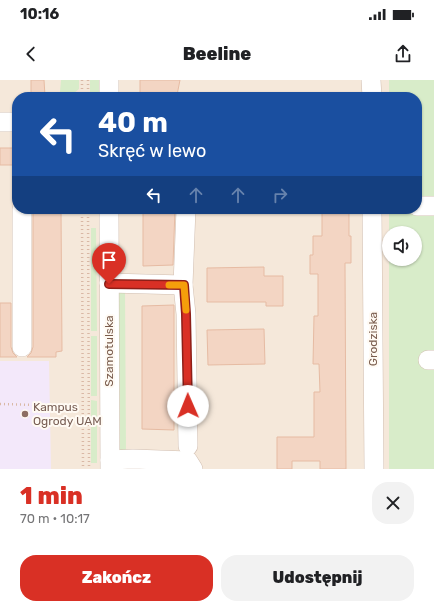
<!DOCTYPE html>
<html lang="pl">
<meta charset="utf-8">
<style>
:root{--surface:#fff;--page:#f2f2f2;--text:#202124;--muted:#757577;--accent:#d93025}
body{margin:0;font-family:Rubik,sans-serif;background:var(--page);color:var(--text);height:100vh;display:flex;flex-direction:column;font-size:15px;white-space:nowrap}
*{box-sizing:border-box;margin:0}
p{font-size:13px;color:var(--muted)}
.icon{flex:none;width:22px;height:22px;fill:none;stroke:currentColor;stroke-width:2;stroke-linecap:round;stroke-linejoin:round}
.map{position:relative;height:389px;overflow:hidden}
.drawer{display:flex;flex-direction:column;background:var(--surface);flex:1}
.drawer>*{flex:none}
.hud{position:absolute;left:12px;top:12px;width:410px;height:122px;border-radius:16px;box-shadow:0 1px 3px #0004;background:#1a4fa0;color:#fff;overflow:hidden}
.controls{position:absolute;left:382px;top:146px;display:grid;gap:8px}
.controls a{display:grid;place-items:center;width:40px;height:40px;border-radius:50%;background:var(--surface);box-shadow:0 1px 3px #0004;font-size:20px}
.pin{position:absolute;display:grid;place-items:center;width:34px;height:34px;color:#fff;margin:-41px -17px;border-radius:50% 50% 50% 0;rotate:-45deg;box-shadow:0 0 4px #0007}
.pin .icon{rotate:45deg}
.me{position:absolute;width:44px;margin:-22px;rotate:359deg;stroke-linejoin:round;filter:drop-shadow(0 0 3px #0008)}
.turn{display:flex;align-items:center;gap:14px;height:84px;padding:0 20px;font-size:18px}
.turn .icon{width:52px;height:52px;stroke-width:2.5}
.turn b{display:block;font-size:28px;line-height:34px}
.lanes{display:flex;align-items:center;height:38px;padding:0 20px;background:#0003;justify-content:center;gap:20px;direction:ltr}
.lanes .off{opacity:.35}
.round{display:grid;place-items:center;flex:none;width:42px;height:42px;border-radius:16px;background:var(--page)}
.headline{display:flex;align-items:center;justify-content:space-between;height:68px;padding:0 20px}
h1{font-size:24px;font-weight:800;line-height:30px;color:var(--accent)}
.button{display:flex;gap:8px;margin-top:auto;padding:8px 20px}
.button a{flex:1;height:46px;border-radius:16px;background:var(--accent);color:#fff;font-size:16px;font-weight:800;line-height:46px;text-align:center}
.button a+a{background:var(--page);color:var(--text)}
.status{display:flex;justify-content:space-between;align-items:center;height:28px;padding:0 20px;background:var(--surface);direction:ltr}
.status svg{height:11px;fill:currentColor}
header{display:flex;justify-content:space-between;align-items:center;height:52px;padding:0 20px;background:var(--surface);font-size:18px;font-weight:800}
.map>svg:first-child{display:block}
</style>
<div class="status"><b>10:16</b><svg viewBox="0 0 49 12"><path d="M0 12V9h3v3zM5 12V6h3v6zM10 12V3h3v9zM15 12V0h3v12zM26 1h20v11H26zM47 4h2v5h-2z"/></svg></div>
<header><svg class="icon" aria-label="back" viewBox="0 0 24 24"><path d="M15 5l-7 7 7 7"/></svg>Beeline<svg class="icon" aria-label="share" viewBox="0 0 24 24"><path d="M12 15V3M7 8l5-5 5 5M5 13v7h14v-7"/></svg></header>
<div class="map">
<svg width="434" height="389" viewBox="0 0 434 389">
<rect width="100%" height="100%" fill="#fdf6ec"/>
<path fill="#f5e8da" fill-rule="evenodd" d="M0,0H434V389H0ZM17,17H417V129H17ZM389,153H415V179H389Z"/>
<polygon fill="#f3e8fa" points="0,281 49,281 51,389 0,389"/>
<g fill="#d8ecc9" fill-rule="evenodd">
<polygon points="61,0 79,0 79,9 69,17 31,17 45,16 45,12 60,12"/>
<rect x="90" y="0" width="10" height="17"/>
<path d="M389,0H434V389H389V129H417V17H389ZM389,153H415V179H389Z"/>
<polygon points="91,148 96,148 97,251 91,251"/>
<polygon points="125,209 126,373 118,370 118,215 121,211"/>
<rect x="91" y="256" width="6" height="60"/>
<polygon points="91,320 97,321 97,383 91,383"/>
</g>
<g fill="#f3d5c3" stroke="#e6bba3">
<polygon points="31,0 44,0 45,16 31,16"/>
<polygon points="140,0 180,0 177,15 140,15"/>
<polygon points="0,68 15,68 16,85 0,85"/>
<polygon points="33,129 61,129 62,271 56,272 56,277 27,277 31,273 33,267"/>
<polygon points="143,129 175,129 173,185 143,186"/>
<polygon points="322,129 349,129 349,156 351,156 351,183 345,183 346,389 320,389 320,381 292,381 292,389 277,389 277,357 314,357 314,312 320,312 319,284 313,284 314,236 318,236 318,194 310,194 310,175 313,175 313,156 322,156"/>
<polygon points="264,187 264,196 283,196 283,226 266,226 266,222 207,222 207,188"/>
<polygon points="0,223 11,223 11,267 13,273 17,277 0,277"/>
<polygon points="174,225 174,350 142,349 142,226"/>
<polygon points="264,249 265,284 208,285 207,250"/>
</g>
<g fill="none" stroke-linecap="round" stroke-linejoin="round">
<defs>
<g id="minor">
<polyline points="371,0 372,17"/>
<polyline points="109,17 109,0"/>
<polyline points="0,42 17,42"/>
<polyline points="417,126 434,126"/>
<polyline points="22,129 22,267"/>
<polyline points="109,129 110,389"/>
<polyline points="372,129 374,389"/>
<polyline points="109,203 183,205 186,129"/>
<polyline points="183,205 186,234 188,366"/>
<polyline points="428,280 434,280"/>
<polyline points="110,380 133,379 188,381 193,389"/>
</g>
</defs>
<use href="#minor" stroke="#d1beb0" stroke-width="20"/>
<g stroke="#d9b8a5" stroke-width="2.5" stroke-dasharray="1 3" stroke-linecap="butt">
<polyline points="82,0 82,17"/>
<polyline points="88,0 88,17"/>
<polyline points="82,129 83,389"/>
<polyline points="88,129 89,389"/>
<polyline points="0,324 37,325"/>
</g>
<use href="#minor" stroke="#fff" stroke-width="19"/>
</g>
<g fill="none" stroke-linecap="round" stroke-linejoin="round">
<defs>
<polyline id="route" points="109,204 184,205 186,234 188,326"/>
</defs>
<use href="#route" stroke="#8d1f18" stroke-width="10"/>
<use href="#route" stroke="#d93025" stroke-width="7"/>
<polyline stroke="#f59e0b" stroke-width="7" points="169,205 184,205 186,230"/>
</g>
<circle fill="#8d6e63" stroke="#fffaf3" stroke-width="1.5" cx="25" cy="334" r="4"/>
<g text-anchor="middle" stroke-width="4" stroke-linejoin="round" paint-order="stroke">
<g font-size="12" fill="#7a5c4d" stroke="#fffaf3">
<text transform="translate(373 259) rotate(-90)" y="4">Grodziska</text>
<text transform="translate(109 271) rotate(-90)" y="4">Szamotulska</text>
</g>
<g font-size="12" fill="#785e54" stroke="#fffaf3" text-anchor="start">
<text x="33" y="331">Kampus<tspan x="33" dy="14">Ogrody UAM</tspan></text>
</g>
</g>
</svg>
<div class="controls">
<a><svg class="icon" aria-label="sound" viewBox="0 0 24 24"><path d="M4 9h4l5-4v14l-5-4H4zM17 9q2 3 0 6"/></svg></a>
</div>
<div class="pin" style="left:109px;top:204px;background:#d93025"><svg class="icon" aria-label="arrive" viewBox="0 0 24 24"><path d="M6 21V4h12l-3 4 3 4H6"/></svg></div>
<svg class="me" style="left:188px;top:326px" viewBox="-20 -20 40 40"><circle r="19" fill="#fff"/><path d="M0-13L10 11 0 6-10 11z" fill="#d93025"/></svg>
<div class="hud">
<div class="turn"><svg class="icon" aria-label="left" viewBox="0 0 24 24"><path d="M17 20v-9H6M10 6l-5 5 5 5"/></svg><div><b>40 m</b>Skręć w lewo</div></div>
<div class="lanes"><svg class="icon" aria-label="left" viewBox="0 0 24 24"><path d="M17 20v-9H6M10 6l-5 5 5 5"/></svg><svg class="icon off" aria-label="ahead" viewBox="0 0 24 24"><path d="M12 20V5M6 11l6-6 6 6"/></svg><svg class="icon off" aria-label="ahead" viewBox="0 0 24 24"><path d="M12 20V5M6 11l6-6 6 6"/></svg><svg class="icon off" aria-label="right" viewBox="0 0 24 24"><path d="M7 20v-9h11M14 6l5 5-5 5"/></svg></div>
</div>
</div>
<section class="drawer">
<div class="headline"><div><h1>1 min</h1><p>70 m · 10:17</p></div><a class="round"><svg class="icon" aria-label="close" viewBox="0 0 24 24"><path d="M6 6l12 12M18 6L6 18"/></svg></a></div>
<div class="button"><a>Zakończ</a><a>Udostępnij</a></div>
</section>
